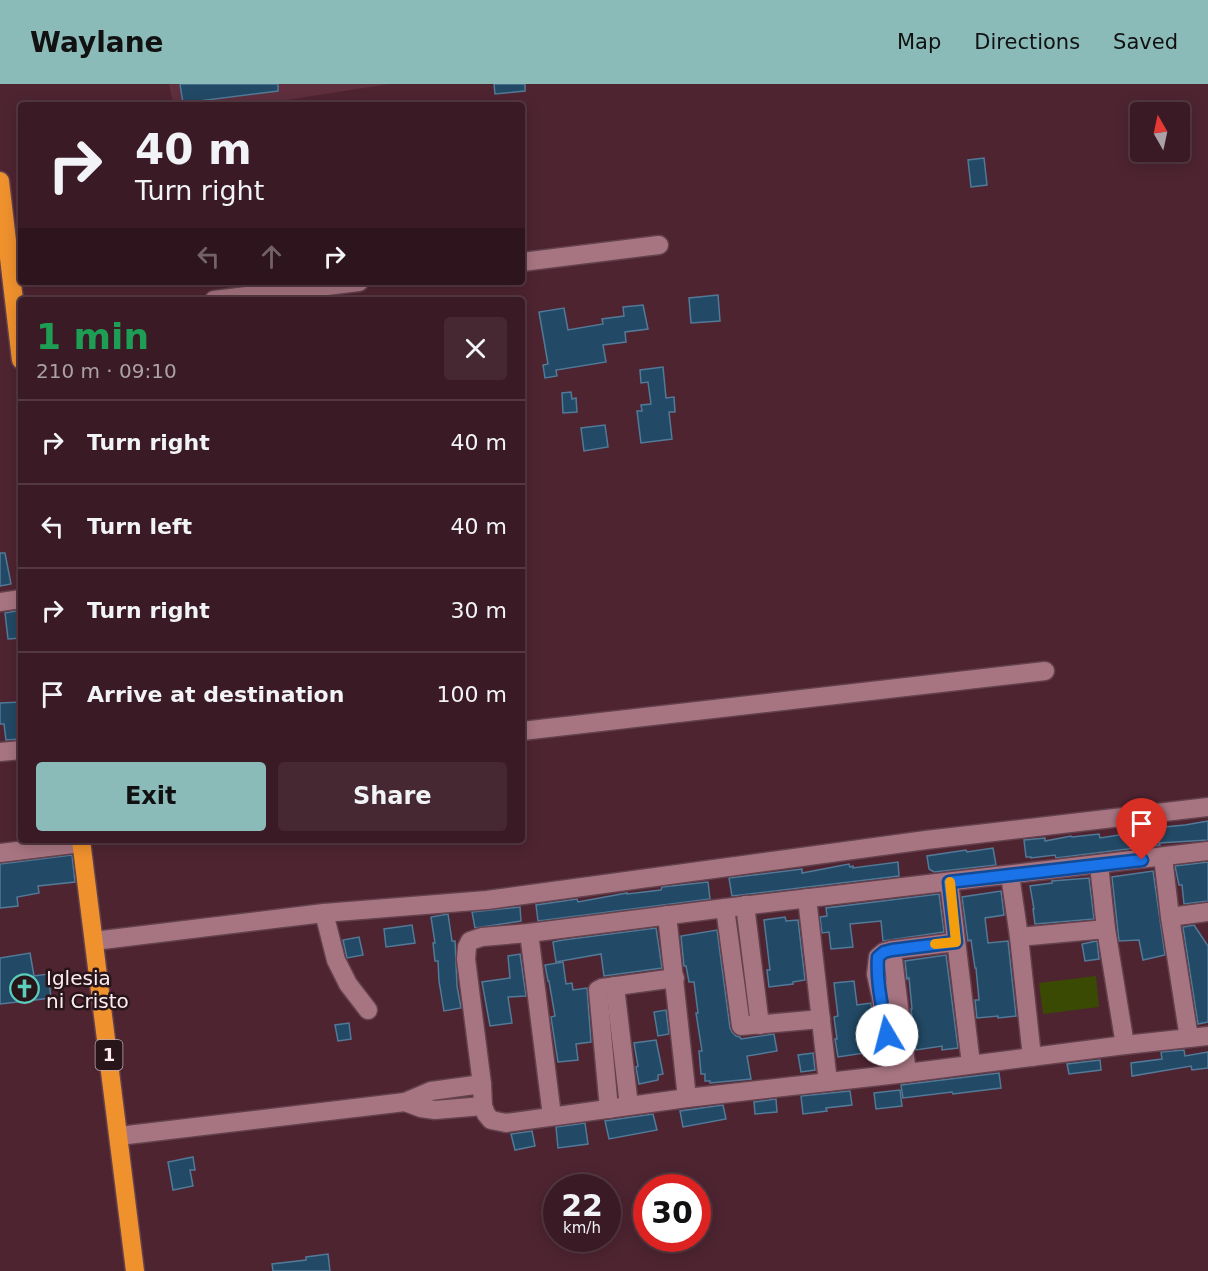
<!DOCTYPE html>
<meta charset="utf-8">
<style>
:root{--surface:#3a1b25;--page:#452832;--text:#f1f3f6;--muted:#aba1a7;--line:#543942;--accent:#8bbbb9}
body{margin:0;font-family:"DejaVu Sans",sans-serif;background:var(--page);color:var(--text);height:100vh;display:flex;flex-direction:column;font-size:22px;white-space:nowrap}
*{box-sizing:border-box;margin:0}
p{font-size:20px;color:var(--muted)}
.icon{flex:none;width:33px;height:33px;fill:none;stroke:currentColor;stroke-width:2;stroke-linecap:round;stroke-linejoin:round}
.map{position:relative;flex:1;overflow:hidden}
.details{position:absolute;left:18px;top:213px;width:507px;height:546px;display:flex;flex-direction:column;background:var(--surface);border-radius:6px;box-shadow:0 3px 15px #0003,0 0 0 2px var(--line)}
.details>*{flex:none}
.top-card{position:absolute;left:18px;top:18px;width:507px;height:183px;border-radius:6px;box-shadow:0 3px 15px #0003,0 0 0 2px var(--line);background:#3a1b25;color:var(--text);overflow:hidden}
.needle{width:39px;rotate:351deg}
.fabs{position:absolute;left:1130px;top:18px;display:grid;gap:12px}
.fabs a{display:grid;place-items:center;width:60px;height:60px;border-radius:6px;background:var(--surface);box-shadow:0 3px 15px #0003,0 0 0 2px var(--line);font-size:30px}
.speed{position:absolute;left:543px;top:1090px;display:flex;gap:12px;font-size:30px;font-weight:700;text-align:center}
.speed>*{display:grid;place-content:center;width:78px;height:78px;border-radius:50%;background:var(--surface);box-shadow:0 3px 15px #0003,0 0 0 2px var(--line);line-height:1}
.speed small{font-size:15px;font-weight:400}
.speed .limit{border:9px solid #d22;background:#fff;color:#111}
.pin{position:absolute;display:grid;place-items:center;width:51px;height:51px;color:#fff;margin:-62px -26px;border-radius:50% 50% 50% 0;rotate:-45deg;box-shadow:0 0 6px #0007}
.pin .icon{rotate:45deg}
.me{position:absolute;width:66px;margin:-33px;rotate:352deg;stroke-linejoin:round;filter:drop-shadow(0 0 4px #0008)}
.turn{display:flex;align-items:center;gap:21px;height:126px;padding:0 18px;font-size:27px}
.turn .icon{width:78px;height:78px;stroke-width:2.5}
.turn b{display:block;font-size:42px;line-height:51px}
.lanes{display:flex;align-items:center;height:57px;padding:0 18px;background:#0003;justify-content:center;gap:30px;direction:ltr}
.lanes .off{opacity:.35}
.round{display:grid;place-items:center;flex:none;width:63px;height:63px;border-radius:6px;background:var(--page)}
.head{display:flex;align-items:center;justify-content:space-between;height:102px;padding:0 18px}
h1{font-size:36px;font-weight:800;line-height:45px;color:#1e9e55}
.action{display:flex;gap:12px;margin-top:auto;padding:12px 18px}
.action a{flex:1;height:69px;border-radius:6px;background:var(--accent);color:#111;font-size:24px;font-weight:800;line-height:69px;text-align:center}
.action a+a{background:var(--page);color:var(--text)}
ul{padding:0;list-style:none}
li{display:flex;align-items:center;gap:18px;height:84px;padding:0 18px;border-top:2px solid var(--line)}
li div{flex:1}
li b{display:block;font-size:22px}
li em{font-style:normal}
header{display:flex;align-items:center;gap:36px;box-sizing:border-box;height:84px;padding:0 30px;background:var(--accent);color:#111}
header strong{font-size:28px}
nav{display:flex;gap:33px;margin-inline-start:auto;font-size:21px}
.map>svg:first-child{display:block}
</style>
<header>
<strong>Waylane</strong>
<nav><a>Map</a><a>Directions</a><a>Saved</a></nav>
</header>
<div class="map">
<svg width="1208" height="1187" viewBox="0 0 1208 1187">
<rect width="100%" height="100%" fill="#4e2431"/>
<polygon fill="#5f2f3e" points="169,0 389,0 255,21 173,21"/>
<polygon fill="#3b4a02" points="1096,892 1099,923 1043,930 1039,899"/>
<g fill="#224965" stroke="#527a98" stroke-width="1.5">
<polygon points="180,0 278,0 278,7 183,19"/>
<polygon points="494,0 525,0 525,7 495,10"/>
<polygon points="984,74 987,101 971,103 968,76"/>
<polygon points="718,211 720,237 691,239 689,214"/>
<polygon points="643,221 648,245 625,248 626,258 603,261 606,278 556,286 557,292 545,294 543,281 548,280 539,228 564,224 568,246 603,240 602,235 624,232 623,223"/>
<polygon points="663,283 666,314 674,313 675,328 669,328 672,355 641,359 637,327 642,327 641,321 651,320 648,298 641,299 640,286"/>
<polygon points="571,308 572,315 576,314 577,328 563,329 562,309"/>
<polygon points="605,341 608,363 584,367 581,344"/>
<polygon points="0,469 5,469 11,500 0,502"/>
<polygon points="21,526 21,554 8,555 5,529"/>
<polygon points="21,618 21,655 6,656 4,640 0,640 0,619"/>
<polygon points="1208,737 1208,756 1159,759 1160,761 1056,774 1055,771 1031,774 1031,773 1026,773 1024,756 1045,754 1045,757 1071,752 1072,753 1099,750 1100,754 1164,744 1164,743 1185,741"/>
<polygon points="993,764 996,781 934,788 929,785 927,772 966,766 967,768"/>
<polygon points="72,771 75,798 38,802 39,809 17,813 18,822 0,824 0,780"/>
<polygon points="898,778 899,792 732,812 729,794 802,785 802,789 849,780 850,783 853,782 853,784"/>
<polygon points="1208,778 1208,817 1184,820 1182,801 1179,801 1175,782"/>
<polygon points="1153,787 1165,871 1143,876 1139,856 1119,857 1112,793"/>
<polygon points="1089,794 1094,835 1035,840 1033,825 1034,825 1030,802 1052,799 1052,797"/>
<polygon points="708,798 710,815 538,837 536,821 577,815 578,818 627,809 627,810 661,806 662,803"/>
<polygon points="1001,807 1004,831 985,834 988,859 1008,857 1016,932 998,934 998,932 977,934 975,916 979,916 976,884 975,884 971,856 968,857 962,813"/>
<polygon points="939,810 944,848 883,857 881,837 850,840 853,863 831,865 829,848 822,849 820,833 827,832 826,824"/>
<polygon points="520,823 521,837 475,844 472,828"/>
<polygon points="448,830 452,857 455,857 457,902 461,924 444,927 439,897 438,877 435,877 433,859 435,859 431,833"/>
<polygon points="785,833 786,837 798,836 805,896 793,898 793,900 769,903 767,886 770,886 764,836"/>
<polygon points="412,841 415,859 386,863 384,845"/>
<polygon points="1194,841 1208,862 1208,938 1198,940 1183,843"/>
<polygon points="656,844 662,884 604,892 601,870 556,878 553,858 563,856"/>
<polygon points="717,846 730,944 732,948 736,952 740,953 741,955 774,950 777,967 747,972 751,995 710,999 710,997 705,997 705,990 701,990 699,967 702,967 696,929 698,929 694,898 689,898 686,882 684,882 681,852"/>
<polygon points="359,853 363,871 347,874 343,856"/>
<polygon points="1097,857 1099,875 1085,877 1082,860"/>
<polygon points="30,869 34,892 48,890 51,914 0,920 0,874"/>
<polygon points="520,870 526,912 508,913 512,939 490,942 482,898 510,894 508,872"/>
<polygon points="946,871 958,964 942,966 942,962 916,966 911,925 912,925 909,894 907,895 905,877"/>
<polygon points="563,878 566,900 572,899 573,906 587,904 591,958 576,960 578,976 558,978 551,933 555,932 549,897 548,897 545,881"/>
<polygon points="854,897 857,921 871,919 878,970 864,972 864,969 838,973 835,955 837,955 834,933 838,932 834,899"/>
<polygon points="666,926 669,950 658,952 654,928"/>
<polygon points="349,939 351,955 338,957 335,941"/>
<polygon points="656,956 663,990 658,991 658,996 639,1000 636,983 638,982 634,959"/>
<polygon points="1184,966 1185,972 1208,968 1208,984 1192,986 1191,982 1132,992 1131,979 1162,975 1161,968"/>
<polygon points="813,969 815,986 801,988 798,971"/>
<polygon points="1100,976 1101,986 1069,990 1067,980"/>
<polygon points="999,989 1001,1004 953,1010 952,1008 903,1014 901,1001"/>
<polygon points="900,1006 902,1022 876,1025 874,1009"/>
<polygon points="850,1007 852,1021 826,1024 827,1027 803,1030 801,1012"/>
<polygon points="776,1015 777,1028 755,1030 754,1018"/>
<polygon points="723,1021 726,1035 683,1043 680,1027"/>
<polygon points="653,1030 657,1046 609,1055 605,1037"/>
<polygon points="585,1039 588,1060 558,1064 556,1043"/>
<polygon points="532,1047 535,1062 515,1066 511,1050"/>
<polygon points="193,1073 195,1086 190,1086 193,1102 173,1106 168,1078"/>
<polygon points="328,1170 330,1187 273,1187 272,1180 306,1176 306,1173"/>
</g>
<g fill="none" stroke-linecap="round" stroke-linejoin="round">
<defs>
<g id="minor">
<polyline points="522,178 659,161"/>
<polyline points="214,216 359,198"/>
<polyline points="0,518 21,515"/>
<polyline points="522,647 1045,587"/>
<polyline points="0,668 21,666"/>
<polyline points="1208,767 725,824 529,849 482,853 470,857 467,863 466,875 482,1000 483,1022 486,1030 491,1036 506,1039 687,1014 907,989 1125,961 1208,952"/>
<polyline points="0,769 81,759"/>
<polyline points="1163,773 1170,833 1189,954"/>
<polyline points="1099,781 1106,845 1125,961"/>
<polyline points="1010,791 1019,853 1032,973"/>
<polyline points="949,798 971,980"/>
<polyline points="807,814 828,998"/>
<polyline points="745,821 760,941"/>
<polyline points="725,824 741,942 821,935"/>
<polyline points="324,829 336,876 348,900 368,926"/>
<polyline points="667,831 687,1014"/>
<polyline points="1170,833 1208,828"/>
<polyline points="529,849 552,1032"/>
<polyline points="1019,853 1106,845"/>
<polyline points="94,857 324,829 487,816 926,756 1208,723"/>
<polyline points="892,866 907,989"/>
<polyline points="615,902 629,1022"/>
<polyline points="892,990 881,913 876,890 878,873 884,868 892,866 956,858"/>
<polyline points="405,1018 421,1024 435,1026 483,1022"/>
<polyline points="609,1025 598,906 602,904 675,894"/>
<polyline points="119,1052 405,1018 431,1007 482,1000"/>
</g>
<g id="highway">
<polyline points="0,97 21,276"/>
<polyline points="81,756 135,1187"/>
</g>
</defs>
<use href="#minor" stroke="#63414d" stroke-width="21"/>
<use href="#highway" stroke="#63414d" stroke-width="21"/>
<use href="#minor" stroke="#a77582" stroke-width="18"/>
<use href="#highway" stroke="#ef912d" stroke-width="18"/>
</g>
<g fill="none" stroke-linecap="round" stroke-linejoin="round">
<defs>
<path id="route" d="M887,951C883,925 876,899 878,873L884,868L892,866L956,858L949,798L1142,776"/>
</defs>
<use href="#route" stroke="#114b97" stroke-width="15"/>
<use href="#route" stroke="#1a73e8" stroke-width="10"/>
<polyline stroke="#f59e0b" stroke-width="10" points="935,860 956,858 950,798"/>
</g>
<defs>
<symbol id="church-ring" viewBox="-11 -11 22 22"><circle r="9.5" fill="#28151a" stroke="#5bcebc" stroke-width="1.5"/><path d="M-1.2-6h2.4v3.5h3.3v2.4h-3.3V6h-2.4V-.1h-3.3v-2.4h3.3Z" fill="#5bcebc"/></symbol>
</defs>
<g fill-rule="evenodd">
<use href="#church-ring" x="8" y="888" width="33" height="33"/>
</g>
<g text-anchor="middle" stroke-width="5" stroke-linejoin="round" paint-order="stroke">
<rect fill="#28151a" stroke="#bdacb0" stroke-width="1.5" x="95.5" y="956" width="27" height="30" rx="4.5"/>
<g font-size="18" font-weight="bold" fill="#fdecf0">
<text x="109" y="977">1</text>
</g>
<g font-size="20" fill="#fdecf0" stroke="#28151a" text-anchor="start">
<text x="46" y="901">Iglesia<tspan x="46" dy="23">ni Cristo</tspan></text>
</g>
</g>
</svg>
<div class="fabs">
<a><svg class="needle" viewBox="-14 -14 28 28"><path d="M0-13l5 13h-10z" fill="#e53935"/><path d="M0 13l5-13h-10z" fill="#aba1a7"/></svg></a>
</div>
<div class="speed"><div>22<small>km/h</small></div><div class="limit">30</div></div>
<div class="pin" style="left:1142px;top:776px;background:#d93025"><svg class="icon" aria-label="arrive" viewBox="0 0 24 24"><path d="M6 21V4h12l-3 4 3 4H6"/></svg></div>
<svg class="me" style="left:887px;top:951px" viewBox="-20 -20 40 40"><circle r="19" fill="#fff"/><path d="M0-13L10 11 0 6-10 11z" fill="#1a73e8"/></svg>
<div class="top-card">
<div class="turn"><svg class="icon" aria-label="right" viewBox="0 0 24 24"><path d="M7 20v-9h11M14 6l5 5-5 5"/></svg><div><b>40 m</b>Turn right</div></div>
<div class="lanes"><svg class="icon off" aria-label="left" viewBox="0 0 24 24"><path d="M17 20v-9H6M10 6l-5 5 5 5"/></svg><svg class="icon off" aria-label="ahead" viewBox="0 0 24 24"><path d="M12 20V5M6 11l6-6 6 6"/></svg><svg class="icon" aria-label="right" viewBox="0 0 24 24"><path d="M7 20v-9h11M14 6l5 5-5 5"/></svg></div>
</div>
<section class="details">
<div class="head"><div><h1>1 min</h1><p>210 m · 09:10</p></div><a class="round"><svg class="icon" aria-label="close" viewBox="0 0 24 24"><path d="M6 6l12 12M18 6L6 18"/></svg></a></div>
<ul>
<li><svg class="icon" aria-label="right" viewBox="0 0 24 24"><path d="M7 20v-9h11M14 6l5 5-5 5"/></svg><div><b>Turn right</b></div><em>40 m</em></li>
<li><svg class="icon" aria-label="left" viewBox="0 0 24 24"><path d="M17 20v-9H6M10 6l-5 5 5 5"/></svg><div><b>Turn left</b></div><em>40 m</em></li>
<li><svg class="icon" aria-label="right" viewBox="0 0 24 24"><path d="M7 20v-9h11M14 6l5 5-5 5"/></svg><div><b>Turn right</b></div><em>30 m</em></li>
<li><svg class="icon" aria-label="arrive" viewBox="0 0 24 24"><path d="M6 21V4h12l-3 4 3 4H6"/></svg><div><b>Arrive at destination</b></div><em>100 m</em></li>
</ul>
<div class="action"><a>Exit</a><a>Share</a></div>
</section>
</div>
